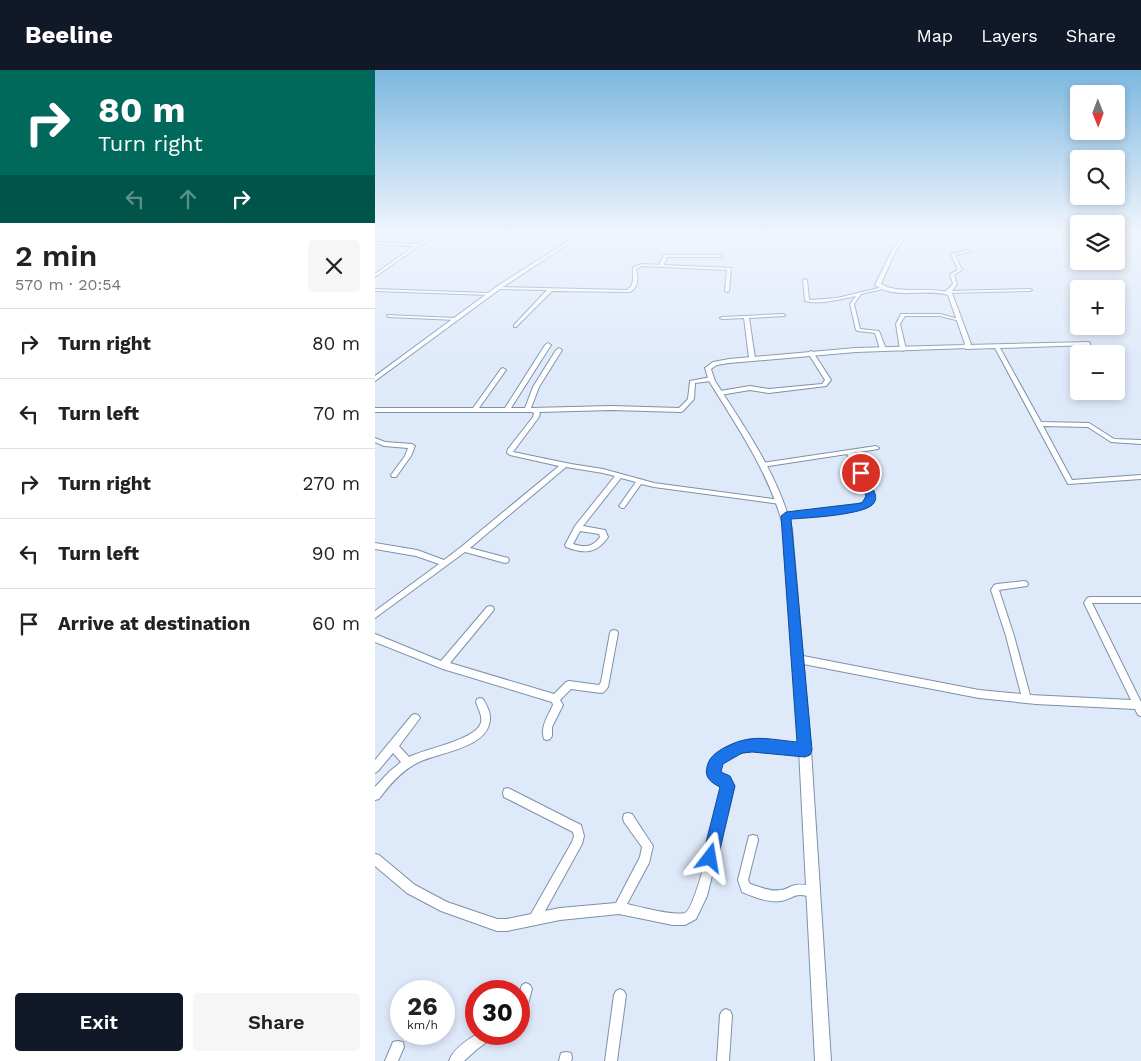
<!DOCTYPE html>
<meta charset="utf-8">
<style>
:root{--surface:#fff;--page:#f6f6f6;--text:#222;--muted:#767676;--line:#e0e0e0;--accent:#111827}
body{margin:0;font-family:"Work Sans",sans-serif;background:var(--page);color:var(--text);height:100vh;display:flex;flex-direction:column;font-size:19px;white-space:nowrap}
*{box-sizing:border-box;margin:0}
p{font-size:16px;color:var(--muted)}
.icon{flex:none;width:28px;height:28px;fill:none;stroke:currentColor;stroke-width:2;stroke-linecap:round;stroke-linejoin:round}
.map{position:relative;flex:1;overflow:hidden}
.drawer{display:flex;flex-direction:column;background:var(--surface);width:375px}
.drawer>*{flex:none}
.banner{background:#00695c;color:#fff;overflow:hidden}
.needle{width:32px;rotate:179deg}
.controls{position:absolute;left:695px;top:15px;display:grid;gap:10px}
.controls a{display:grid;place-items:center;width:55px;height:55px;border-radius:5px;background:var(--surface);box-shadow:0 2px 8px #0003;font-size:25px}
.speed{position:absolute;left:15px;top:910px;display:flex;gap:10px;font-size:25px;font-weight:700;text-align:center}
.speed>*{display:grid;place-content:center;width:65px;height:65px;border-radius:50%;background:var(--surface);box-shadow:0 2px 8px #0003;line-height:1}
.speed small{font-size:12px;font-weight:400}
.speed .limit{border:8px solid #d22;background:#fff;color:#111}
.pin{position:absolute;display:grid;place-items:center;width:42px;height:42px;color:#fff;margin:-21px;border:2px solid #fff;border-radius:50%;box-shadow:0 1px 5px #0007}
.me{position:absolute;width:55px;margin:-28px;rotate:14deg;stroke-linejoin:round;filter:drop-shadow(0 0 4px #0008)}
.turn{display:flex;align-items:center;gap:18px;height:105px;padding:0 15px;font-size:22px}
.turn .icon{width:65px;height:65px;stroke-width:2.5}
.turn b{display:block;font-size:35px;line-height:42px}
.lanes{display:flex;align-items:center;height:48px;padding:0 15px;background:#0003;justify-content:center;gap:25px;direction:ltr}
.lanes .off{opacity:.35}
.round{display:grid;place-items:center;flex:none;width:52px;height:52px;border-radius:5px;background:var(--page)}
.head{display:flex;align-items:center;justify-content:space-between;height:85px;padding:0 15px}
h1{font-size:30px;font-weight:600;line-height:38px}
.cta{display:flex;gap:10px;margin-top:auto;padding:10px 15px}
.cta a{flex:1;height:58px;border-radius:5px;background:var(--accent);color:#fff;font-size:20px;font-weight:600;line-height:58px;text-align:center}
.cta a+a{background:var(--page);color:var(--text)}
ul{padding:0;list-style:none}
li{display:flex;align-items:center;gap:15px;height:70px;padding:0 15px;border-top:1px solid var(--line)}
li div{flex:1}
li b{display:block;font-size:19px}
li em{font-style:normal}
header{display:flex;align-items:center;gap:30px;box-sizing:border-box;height:70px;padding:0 25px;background:var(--accent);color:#fff}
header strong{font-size:24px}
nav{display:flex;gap:28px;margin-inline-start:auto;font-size:18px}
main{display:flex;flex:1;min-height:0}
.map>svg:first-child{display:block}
</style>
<header>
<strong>Beeline</strong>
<nav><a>Map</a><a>Layers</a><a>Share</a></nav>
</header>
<main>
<section class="drawer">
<div class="banner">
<div class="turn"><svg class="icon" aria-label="right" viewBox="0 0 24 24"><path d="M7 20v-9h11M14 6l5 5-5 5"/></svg><div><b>80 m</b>Turn right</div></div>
<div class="lanes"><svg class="icon off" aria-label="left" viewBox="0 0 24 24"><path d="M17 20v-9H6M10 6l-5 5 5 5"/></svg><svg class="icon off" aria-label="ahead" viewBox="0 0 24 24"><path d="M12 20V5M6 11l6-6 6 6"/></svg><svg class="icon" aria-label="right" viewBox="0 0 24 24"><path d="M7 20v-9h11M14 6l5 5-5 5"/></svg></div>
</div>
<div class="head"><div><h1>2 min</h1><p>570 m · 20:54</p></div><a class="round"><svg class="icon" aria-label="close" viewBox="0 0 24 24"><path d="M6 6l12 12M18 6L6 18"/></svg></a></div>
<ul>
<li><svg class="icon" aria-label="right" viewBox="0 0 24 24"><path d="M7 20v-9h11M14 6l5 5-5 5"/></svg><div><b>Turn right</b></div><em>80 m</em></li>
<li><svg class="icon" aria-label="left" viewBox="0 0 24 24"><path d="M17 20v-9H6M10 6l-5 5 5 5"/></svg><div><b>Turn left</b></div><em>70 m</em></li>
<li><svg class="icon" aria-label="right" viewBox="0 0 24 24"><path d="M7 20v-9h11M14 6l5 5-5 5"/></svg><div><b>Turn right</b></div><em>270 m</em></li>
<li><svg class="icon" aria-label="left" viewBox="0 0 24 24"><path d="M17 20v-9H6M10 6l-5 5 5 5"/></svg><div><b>Turn left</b></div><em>90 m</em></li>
<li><svg class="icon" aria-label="arrive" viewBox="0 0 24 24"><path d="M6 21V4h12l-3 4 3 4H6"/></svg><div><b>Arrive at destination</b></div><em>60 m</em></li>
</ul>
<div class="cta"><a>Exit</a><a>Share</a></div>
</section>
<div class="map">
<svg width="766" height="991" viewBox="0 0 766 991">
<rect width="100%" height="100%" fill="#dee9fa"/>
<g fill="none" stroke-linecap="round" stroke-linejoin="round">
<defs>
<g id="minor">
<polygon points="68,162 72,162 44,176 0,207 0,204 39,176 0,174 0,172 42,174"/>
<polygon points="594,180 596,181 595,182 580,185 587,200 579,205 582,214 577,221 655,219 657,220 655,221 571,223 571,221 578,214 575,204 583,200 576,184"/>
<path d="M289,185H347L348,186L346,187H292L289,195L356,198L354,221L352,222L350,221L352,200L267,196L261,199C263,208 264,217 255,222L177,221L141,257H139V255L172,220L123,219L121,218L123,217L252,220C261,214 257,206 258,197L267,194L284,195Z"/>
<path d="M430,209L432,210L434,229L435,230L462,228L508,217V219L486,224L479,234L485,259L504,261L511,279L510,280L505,279L500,263L483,261L481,260L475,234L481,226C466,229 444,235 430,231L428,210Z"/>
<polygon points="0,219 114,223 116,224 114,225 0,221"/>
<polygon points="408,244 410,245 410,246 374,248 380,288 377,290 374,288 369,248 347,249 345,248 347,247"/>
<polygon points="526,244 565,244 587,250 585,251 565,246 530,246 525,254 531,279 528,281 525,279 521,254"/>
<polygon points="12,245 81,248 83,249 81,250 14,247 12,246"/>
<polygon points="713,272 715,273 715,275 625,278 666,352 714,353 739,369 766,370 766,374 736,372 713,357 668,356 697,410 766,405 766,409 693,414 620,278 591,279 588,277 591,275"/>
<path d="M173,273L176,275L136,338H150L158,317L181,280L184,278L187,280L164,317L156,338L236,336L304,338L313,329L315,311L336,307L339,309L336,311L320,313L319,329L308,341L306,342L236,340L164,342L165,343L164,347L138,382L196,394L228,399L279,413L405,430H407L408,432L407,434H405L279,417L266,414L249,438H247L244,436L261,412L246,408L208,456L230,460L233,467C222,484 209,484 191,477L190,475L200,456L240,406L228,403L191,397L95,478L133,488L134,490L133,492L130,493L90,482L0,548V541L64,494L41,486L0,479V473L42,480L69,490L86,477L184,396L135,385L132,383L133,379L158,347L159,343L157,342H0V338H98L126,299L128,298L131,300L104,338H130L170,275ZM205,461L224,464L225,467C218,477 210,478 198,474Z"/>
<polygon points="436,281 438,282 456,310 451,316 394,323 375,320 345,325 342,323 345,321 375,316 394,319 447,314 450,310 433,283"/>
<polygon points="0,368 10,372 37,374 40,376 36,386 21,407 17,407 16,405 30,386 33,378 9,376 0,372"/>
<path d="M501,376L504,378L503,379L478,383C486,396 502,419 497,434L479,440L411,448L408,446L411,444L478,436L492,431C492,414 480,398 472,384L387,397L384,395L387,393Z"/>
<polygon points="649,511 652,512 653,514 652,516 624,520 639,566 655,625 756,630 709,533 712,528 715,527 766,527 766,533 717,533 766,632 766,646 763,645 760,639 661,634 604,628 423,593 420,592 419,589 420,586 423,585 604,620 646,624 631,566 616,520 619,515 622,514"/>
<path d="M115,536L118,537L119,539L118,541L75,593L179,624L191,612L194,611L224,615L226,612L235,563L236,561L239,560L242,561L243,563L233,617L229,622L226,623L196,619L185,630L188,635L177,657V666L175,669L172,670L169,669C165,657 173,646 178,635L177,632L68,599L0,572V564L66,591L112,537Z"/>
<path d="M105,628L108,629C111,634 115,641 115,647C116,678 64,682 44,692C27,700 15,714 4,729L0,730V717L15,701L26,692L18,683L3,701L0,703V690L37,645L40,644L43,645L45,648L24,676L34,687C50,679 98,670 105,655C109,647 103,639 101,632L102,629Z"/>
<path d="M377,671H397L430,675L433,677L435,680L433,683L430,685C403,681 367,673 345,695V705C354,709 357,715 357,725L332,826L321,849L310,855H298L244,844L185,850L132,861H122L66,841L32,823L0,796V784L4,785L40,815L72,832L122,849H132L156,844L197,772L199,766L198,762L129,727L128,723L129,719L133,718L206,755L209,766L207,774L170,841L185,838L241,833L265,787L267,777L249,752L248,748L249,744L253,743L257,744L278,776L274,793L252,834C265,837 299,846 310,843C321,839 343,741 347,725L346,717C344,715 339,713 337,710C335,707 334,702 335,698C337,680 362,675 377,671Z"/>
<path d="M378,765L382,766L383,770L373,810L375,814C385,817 396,822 406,820C410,820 414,817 417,816C425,813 433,815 441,818L443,822L441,826C435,828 431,825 425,825C418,825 413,830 406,831C394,833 379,827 367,822L363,810L374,766Z"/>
<polygon points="151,913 155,915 157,919 151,941 144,946 144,924 147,915"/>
<polygon points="245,919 249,921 251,925 242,991 230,991 239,925 241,921"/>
<polygon points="351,939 355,941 357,945 354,991 342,991 345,945 347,941"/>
<path d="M102,964H119L117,968L101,980L89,991H74C78,979 92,970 102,964Z"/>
<polygon points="23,971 28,972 29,977 23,991 10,991 18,972"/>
<polygon points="191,982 196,983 197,988 196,991 184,991 186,983"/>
</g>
<g id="tertiary">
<polygon points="207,162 211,162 125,219 0,311 0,306 121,217"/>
<path d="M530,162H534L521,180L506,214C525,225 554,216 577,223L596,274L593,278L481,282L354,293L342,295L336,299L340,311C370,358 403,404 417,459L436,680L456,991H440L424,680L409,459C395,404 363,358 334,311L330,298L338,292L354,289L481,278L589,275L590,274L573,225C550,218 520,230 500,215L517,180Z"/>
</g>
</defs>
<use href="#minor" stroke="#7f90aa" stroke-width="2"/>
<use href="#tertiary" stroke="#7f90aa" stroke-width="2"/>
<use href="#minor" fill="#fff" fill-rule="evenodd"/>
<use href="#tertiary" fill="#fff" fill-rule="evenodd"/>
</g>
<linearGradient id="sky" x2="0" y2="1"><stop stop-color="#7db8e0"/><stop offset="0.54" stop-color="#f0f5fd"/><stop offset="1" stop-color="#f0f5fd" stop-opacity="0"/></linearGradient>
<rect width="766" height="300" fill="url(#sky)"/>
<path fill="#1a73e8" stroke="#114b97" d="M486,400C493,402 494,409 496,415C499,421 503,427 499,433C492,445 431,448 416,449L437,680L435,685L430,687L377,682L367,683L348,694L346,702L355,706L360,716L343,788L341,794L335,796L330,794L327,788L345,717C337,713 329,708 332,697C334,688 339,684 347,679C375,663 391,669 422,672L406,446L411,442L487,433L491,426L481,403Z"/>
</svg>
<div class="controls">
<a><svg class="needle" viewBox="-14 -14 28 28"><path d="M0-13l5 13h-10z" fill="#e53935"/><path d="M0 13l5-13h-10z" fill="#767676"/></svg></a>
<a><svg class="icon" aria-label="search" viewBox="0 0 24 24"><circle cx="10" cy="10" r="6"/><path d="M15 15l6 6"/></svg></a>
<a><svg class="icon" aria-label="layers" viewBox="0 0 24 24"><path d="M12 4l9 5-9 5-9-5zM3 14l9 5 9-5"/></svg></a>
<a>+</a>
<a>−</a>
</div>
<div class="speed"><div>26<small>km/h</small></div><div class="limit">30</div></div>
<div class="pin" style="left:486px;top:403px;background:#d93025"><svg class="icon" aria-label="arrive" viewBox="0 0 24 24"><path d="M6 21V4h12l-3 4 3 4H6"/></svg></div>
<svg class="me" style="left:335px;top:788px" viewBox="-20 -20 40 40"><path d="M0-17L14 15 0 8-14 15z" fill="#1a73e8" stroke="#fff" stroke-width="4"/></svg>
</div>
</main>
